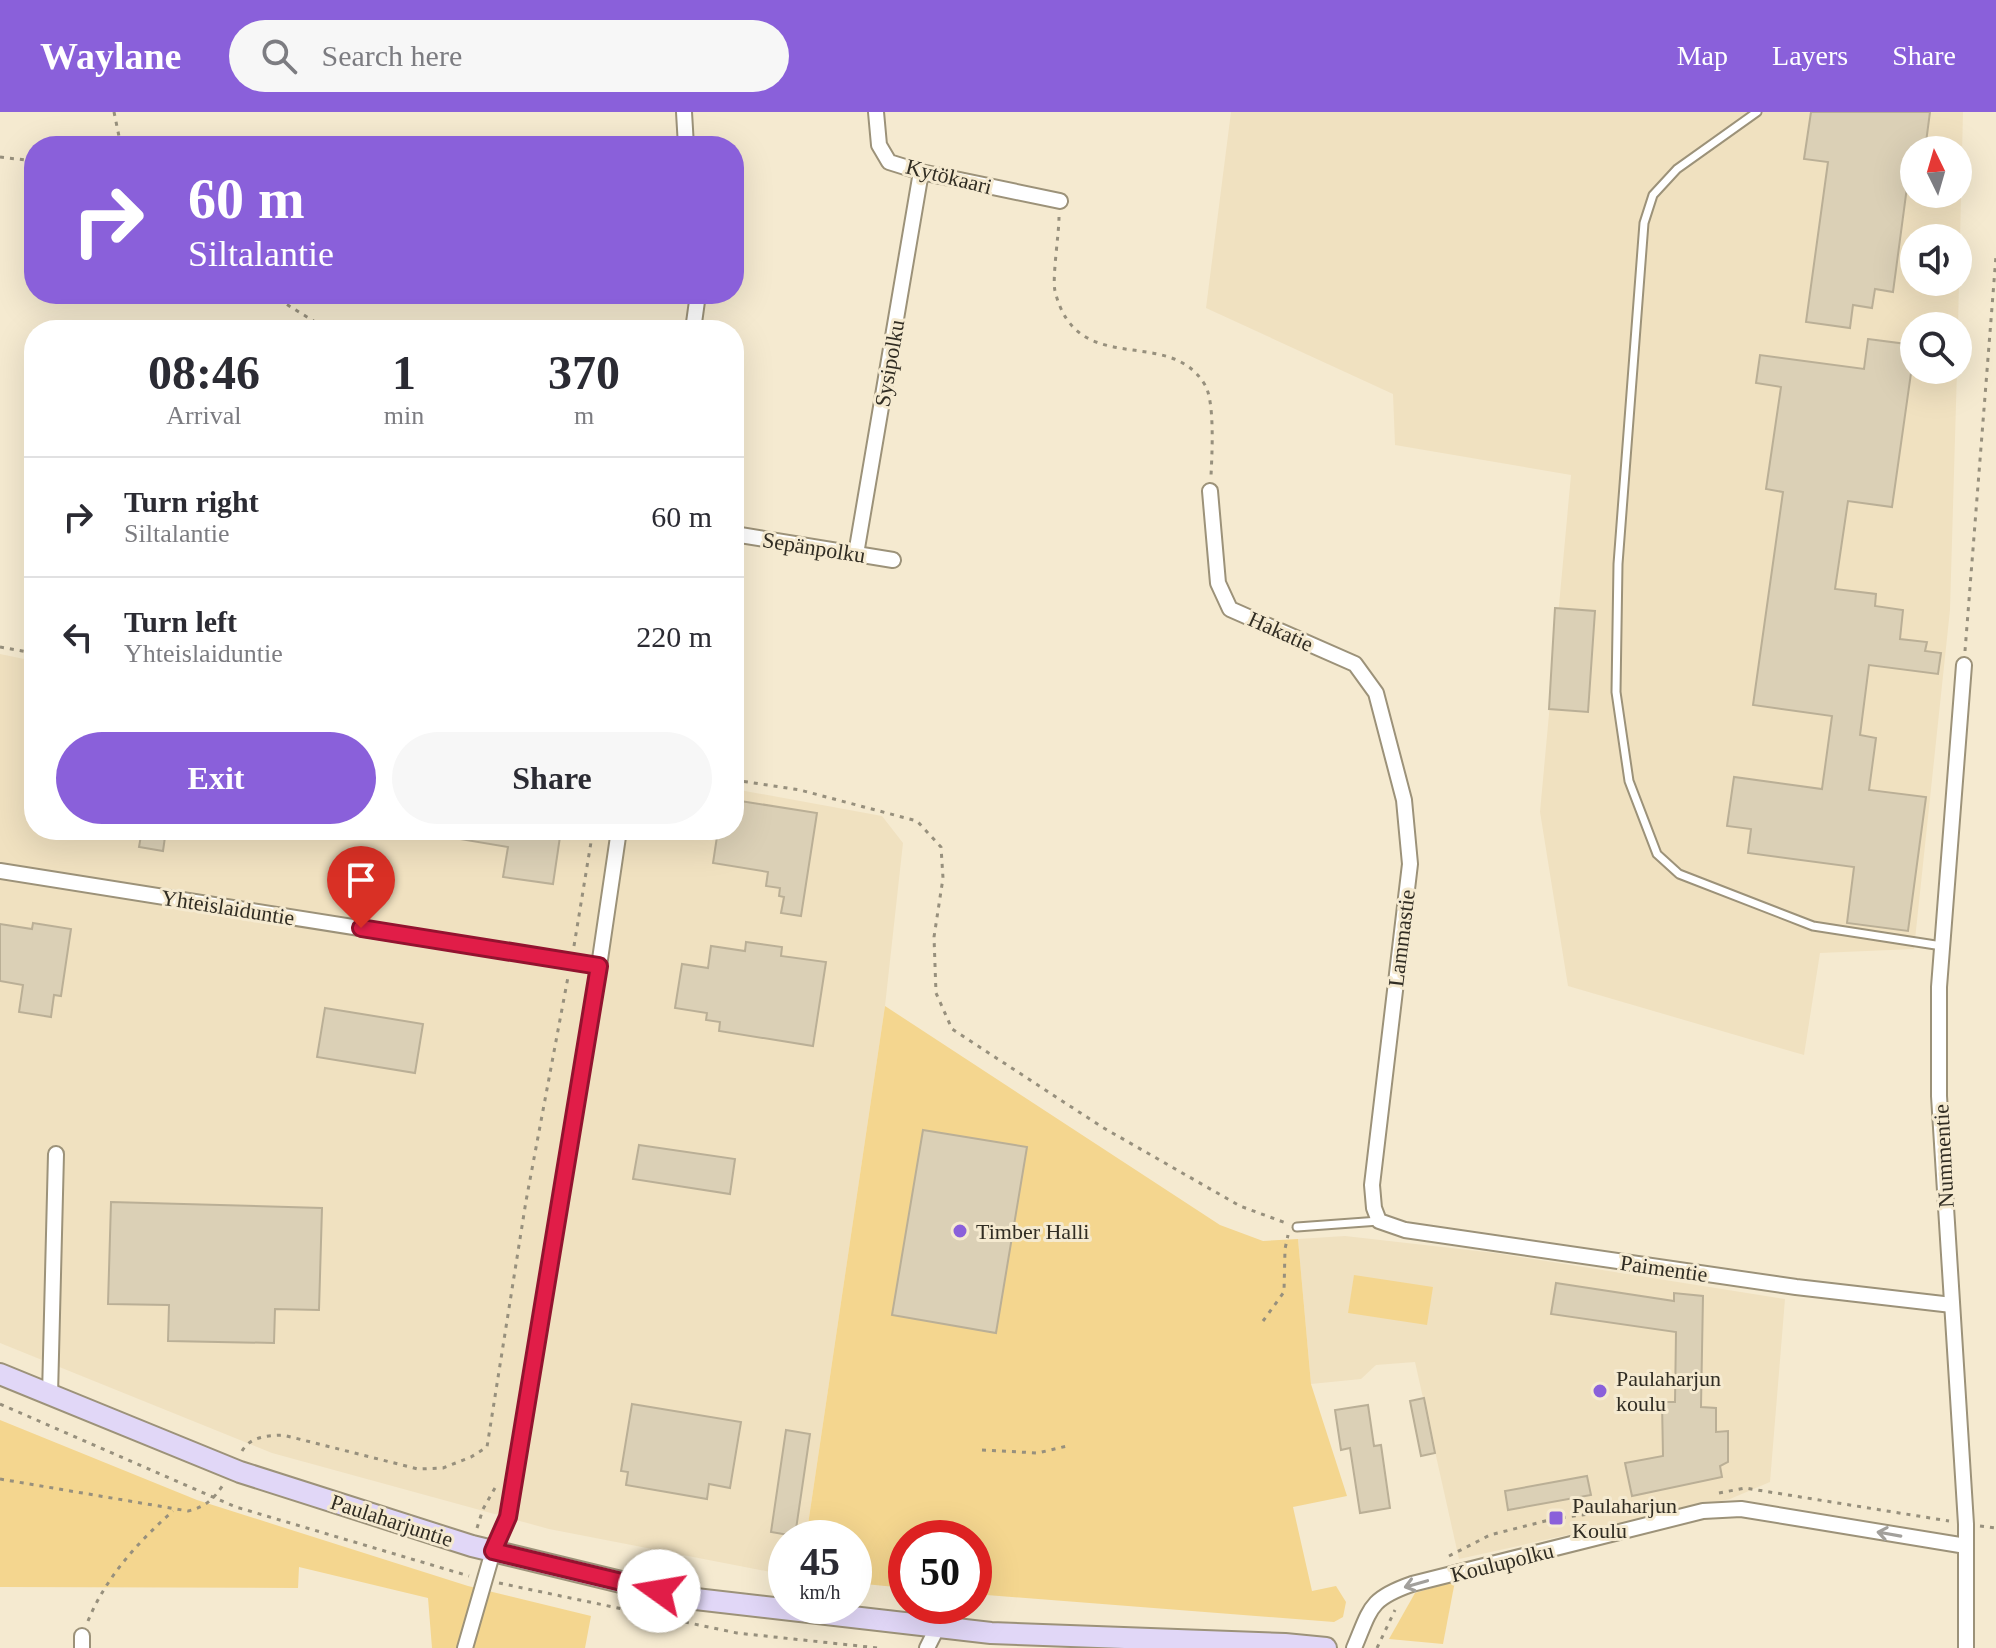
<!DOCTYPE html>
<meta charset="utf-8">
<style>
:root{--surface:#fff;--page:#f7f7f7;--text:#2b2b33;--muted:#7c7c81;--line:#e1e1e2;--accent:#8a60da}
body{margin:0;font-family:"Times New Roman",serif;background:var(--page);color:var(--text);height:100vh;display:flex;flex-direction:column;font-size:30px;white-space:nowrap}
*{box-sizing:border-box;margin:0}
p{font-size:26px;color:var(--muted)}
.icon{flex:none;width:44px;height:44px;fill:none;stroke:currentColor;stroke-width:2;stroke-linecap:round;stroke-linejoin:round}
.map{position:relative;flex:1;overflow:hidden}
.drawer{position:absolute;left:24px;top:208px;width:720px;height:520px;display:flex;flex-direction:column;background:var(--surface);border-radius:32px;box-shadow:0 8px 32px #0002}
.drawer>*{flex:none}
.hud{position:absolute;left:24px;top:24px;width:720px;height:168px;border-radius:32px;box-shadow:0 8px 32px #0002;background:#8a60da;color:#fff;overflow:hidden}
.needle{width:52px;rotate:355deg}
.fabs{position:absolute;left:1900px;top:24px;display:grid;gap:16px}
.fabs a{display:grid;place-items:center;width:72px;height:72px;border-radius:50%;background:var(--surface);box-shadow:0 8px 32px #0002;font-size:40px}
.speed{position:absolute;left:768px;top:1408px;display:flex;gap:16px;font-size:40px;font-weight:700;text-align:center}
.speed>*{display:grid;place-content:center;width:104px;height:104px;border-radius:50%;background:var(--surface);box-shadow:0 8px 32px #0002;line-height:1}
.speed small{font-size:20px;font-weight:400}
.speed .limit{border:12px solid #d22;background:#fff;color:#111}
.pin{position:absolute;display:grid;place-items:center;width:68px;height:68px;color:#fff;margin:-82px -34px;border-radius:50% 50% 50% 0;rotate:-45deg;box-shadow:0 0 8px #0007}
.pin .icon{rotate:45deg}
.me{position:absolute;width:88px;margin:-44px;rotate:283deg;stroke-linejoin:round;filter:drop-shadow(0 0 6px #0008)}
.turn{display:flex;align-items:center;gap:28px;height:168px;padding:0 32px;font-size:36px}
.turn .icon{width:104px;height:104px;stroke-width:2.5}
.turn b{display:block;font-size:56px;line-height:68px}
.eta{display:flex;justify-content:space-evenly;align-items:center;height:136px;text-align:center}
.eta b{font-size:48px;font-weight:700;line-height:56px}
.primary-button{display:flex;gap:16px;margin-top:auto;padding:16px 32px}
.primary-button a{flex:1;height:92px;border-radius:48px;background:var(--accent);color:#fff;font-size:32px;font-weight:700;line-height:92px;text-align:center}
.primary-button a+a{background:var(--page);color:var(--text)}
ul{padding:0;list-style:none}
li{display:flex;align-items:center;gap:24px;height:120px;padding:0 32px;border-top:2px solid var(--line)}
li div{flex:1}
li b{display:block;font-size:30px}
li em{font-style:normal}
header{display:flex;align-items:center;gap:48px;box-sizing:border-box;height:112px;padding:0 40px;background:var(--accent);color:#fff}
header strong{font-size:38px}
nav{display:flex;gap:44px;margin-inline-start:auto;font-size:28px}
.search{width:560px;height:72px;background:var(--page);display:flex;align-items:center;gap:20px;box-sizing:border-box;padding:0 28px;border-radius:44px;color:var(--muted);font-size:30px}
.map>svg:first-child{display:block}
</style>
<header>
<strong>Waylane</strong>
<div class="search"><svg class="icon" aria-label="search" viewBox="0 0 24 24"><circle cx="10" cy="10" r="6"/><path d="M15 15l6 6"/></svg>Search here</div>
<nav><a>Map</a><a>Layers</a><a>Share</a></nav>
</header>
<div class="map">
<svg width="1996" height="1536" viewBox="0 0 1996 1536">
<rect width="100%" height="100%" fill="#f5ead0"/>
<g fill="#f0e1c0" fill-rule="evenodd">
<path d="M1231,0H1963L1958,214H1914V258H1957L1950,498L1914,837L1820,841L1804,943L1568,874L1540,700L1571,363L1395,333L1393,282L1206,196ZM1914,38H1958V82H1914ZM1914,126H1958V170H1914Z"/>
<polygon points="0,542 34,549 34,718 734,718 734,677 882,704 903,731 885,894 806,1426 786,1426 786,1463 549,1417 272,1341 0,1231"/>
<polygon points="1345,1124 1495,1141 1785,1187 1770,1370 1730,1387 1459,1447 1415,1250 1376,1253 1361,1267 1311,1272 1298,1127"/>
</g>
<g fill="#f4d68f">
<polygon points="885,894 1220,1113 1263,1129 1298,1127 1311,1272 1347,1384 1293,1395 1312,1479 1336,1474 1346,1490 1343,1505 1334,1510 974,1482 974,1426 906,1426 906,1476 854,1471 854,1426 806,1426"/>
<polygon points="1354,1163 1433,1175 1427,1213 1348,1201"/>
<polygon points="0,1308 197,1388 468,1474 591,1504 585,1536 432,1536 428,1486 299,1455 298,1476 0,1475"/>
<polygon points="1455,1469 1443,1532 1389,1527 1415,1481"/>
</g>
<g fill="#dbd0b6" stroke="#baaf96" stroke-width="2">
<polygon points="1811,0 1930,0 1925,38 1914,38 1914,61 1909,60 1893,180 1875,177 1872,196 1853,193 1850,216 1806,210 1828,50 1804,47"/>
<polygon points="1868,227 1914,233 1914,240 1892,395 1848,389 1835,477 1876,482 1875,494 1903,498 1900,527 1927,530 1925,539 1941,541 1938,562 1869,553 1860,623 1876,626 1869,678 1926,685 1908,819 1847,811 1854,755 1748,741 1751,717 1727,714 1734,665 1822,677 1832,604 1753,593 1783,380 1766,377 1781,275 1756,271 1760,243 1864,257"/>
<polygon points="1555,496 1595,499 1588,600 1549,597"/>
<polygon points="734,688 817,701 801,804 781,801 784,785 779,784 780,776 766,774 768,760 713,751 718,718 734,718"/>
<polygon points="142,718 166,718 163,739 139,735"/>
<polygon points="455,718 561,718 553,772 503,765 508,735 454,726"/>
<polygon points="33,811 71,817 61,884 54,883 51,905 19,900 23,873 0,869 0,812 32,817"/>
<polygon points="746,830 782,835 781,844 826,850 813,934 719,919 720,910 706,908 707,901 675,896 682,852 708,856 711,834 745,839"/>
<polygon points="325,896 423,912 415,961 317,945"/>
<polygon points="923,1018 1027,1035 996,1221 892,1203"/>
<polygon points="639,1033 735,1047 730,1082 633,1067"/>
<polygon points="111,1090 322,1096 319,1198 275,1197 274,1231 168,1229 169,1193 108,1192"/>
<polygon points="1556,1171 1674,1189 1674,1181 1703,1184 1701,1295 1716,1296 1716,1320 1728,1319 1728,1350 1720,1354 1722,1365 1632,1384 1625,1351 1663,1344 1662,1290 1675,1290 1676,1220 1551,1202"/>
<polygon points="1424,1286 1435,1341 1421,1344 1410,1289"/>
<polygon points="632,1292 741,1310 730,1376 709,1372 707,1387 626,1373 628,1360 621,1359"/>
<polygon points="1368,1293 1374,1334 1381,1333 1390,1396 1360,1401 1350,1336 1341,1338 1335,1298"/>
<polygon points="786,1318 810,1322 795,1424 771,1420"/>
<polygon points="1587,1364 1591,1383 1508,1398 1505,1379"/>
</g>
<g fill="none" stroke-linecap="round" stroke-linejoin="round">
<defs>
<g id="service">
<polyline points="1757,0 1677,57 1653,83 1644,111 1618,452 1616,580 1629,669 1657,742 1679,762 1813,814 1942,834"/>
<polyline points="1297,1115 1379,1109"/>
<polyline points="950,1426 951,1422"/>
<polyline points="938,1512 940,1494"/>
</g>
<g id="minor">
<polyline points="684,0 686,34"/>
<polyline points="876,0 879,33 889,50 921,60 1060,89"/>
<polyline points="693,218 698,182"/>
<polyline points="1210,379 1218,471 1230,497 1355,552 1376,581 1404,688 1410,752 1372,1073 1374,1096 1379,1109 1405,1118 1796,1175 1952,1193"/>
<polyline points="734,422 893,448"/>
<polyline points="856,442 921,60"/>
<polyline points="1964,553 1939,875 1939,984 1966,1412 1966,1536"/>
<polyline points="0,759 599,854"/>
<polyline points="50,1283 56,1042"/>
<polyline points="82,1524 82,1536"/>
<polyline points="465,1536 493,1439 508,1405 599,854 619,718"/>
<polyline points="927,1536 937,1516"/>
<path d="M1354,1536C1371,1496 1369,1487 1412,1472L1703,1399L1741,1397L1966,1434"/>
</g>
<polyline id="secondary" points="0,1262 240,1360 472,1434 687,1486 991,1521 1285,1532 1326,1536"/>
</defs>
<use href="#service" stroke="#9c9279" stroke-width="11"/>
<use href="#minor" stroke="#9c9279" stroke-width="18"/>
<use href="#secondary" stroke="#9c9279" stroke-width="24"/>
<g stroke="#97907d" stroke-width="3" stroke-dasharray="4 6" stroke-linecap="butt">
<polyline points="114,0 121,34"/>
<polyline points="0,45 34,49"/>
<path d="M1059,105C1059,122 1052,166 1055,179C1077,269 1169,212 1205,273C1215,290 1212,342 1211,364"/>
<polyline points="270,182 328,218"/>
<polyline points="0,535 34,541"/>
<polyline points="1965,539 1996,144"/>
<polyline points="734,668 800,678 917,709 941,735 943,766 934,825 936,881 952,917 1102,1015 1240,1094 1286,1111"/>
<polyline points="574,834 593,718"/>
<polyline points="1263,1209 1284,1180 1285,1137 1288,1123"/>
<polyline points="0,1292 236,1395 469,1464"/>
<polyline points="982,1338 1038,1341 1067,1334"/>
<path d="M242,1339C251,1324 267,1324 283,1323L418,1357L443,1356L471,1345L487,1335L526,1089L568,865"/>
<path d="M0,1367L188,1399C205,1395 213,1388 223,1373"/>
<polyline points="1719,1381 1745,1376 1949,1409"/>
<polyline points="1980,1414 1996,1416"/>
<polyline points="477,1416 483,1397 495,1376"/>
<polyline points="1449,1444 1490,1423 1553,1407 1653,1393"/>
<polyline points="499,1471 737,1521 878,1536"/>
<path d="M88,1509C106,1465 138,1430 173,1399"/>
<polyline points="1377,1536 1395,1498"/>
</g>
<use href="#service" stroke="#fff" stroke-width="7"/>
<use href="#minor" stroke="#fff" stroke-width="14"/>
<use href="#secondary" stroke="#e1d7f7" stroke-width="20"/>
</g>
<defs><path id="oneway-shaft" d="M-6 0H5M1.5-3L5.5 0L1.5 3" fill="none" stroke-width="1.6" stroke-linecap="round" stroke-linejoin="round" transform="scale(2)"/></defs>
<g stroke="#a2a09c">
<use href="#oneway-shaft" transform="translate(1889 1422) rotate(-170)"/>
<use href="#oneway-shaft" transform="translate(1416 1472) rotate(164)"/>
</g>
<g fill="none" stroke-linecap="round" stroke-linejoin="round">
<defs>
<polyline id="route" points="361,816 599,854 508,1405 493,1439 659,1479"/>
</defs>
<use href="#route" stroke="#92132f" stroke-width="20"/>
<use href="#route" stroke="#e11d48" stroke-width="14"/>
</g>
<g fill="#8a60da" stroke="#f5ead0" stroke-width="3">
<circle cx="960" cy="1119" r="8"/>
<circle cx="1600" cy="1279" r="8"/>
<rect x="1548" y="1398" width="16" height="16" rx="4"/>
</g>
<g text-anchor="middle" stroke-width="6" stroke-linejoin="round" paint-order="stroke">
<g font-size="22" fill="#312d23" stroke="#f5ead0">
<text transform="translate(949 64) rotate(14)" y="8">Kytökaari</text>
<text transform="translate(889 251) rotate(-80)" y="8">Sysipolku</text>
<text transform="translate(814 435) rotate(9)" y="8">Sepänpolku</text>
<text transform="translate(1281 519) rotate(24)" y="8">Hakatie</text>
<text transform="translate(228 795) rotate(9)" y="8">Yhteislaiduntie</text>
<text transform="translate(1401 826) rotate(-83)" y="8">Lammastie</text>
<text transform="translate(1943 1044) rotate(-93)" y="8">Nummentie</text>
<text transform="translate(1664 1156) rotate(8)" y="8">Paimentie</text>
<text transform="translate(392 1408) rotate(18)" y="8">Paulaharjuntie</text>
<text transform="translate(1502 1450) rotate(-14)" y="8">Koulupolku</text>
</g>
<g font-size="22" fill="#312d23" stroke="#f5ead0" text-anchor="start">
<text x="976" y="1127">Timber Halli</text>
<text x="1616" y="1274">Paulaharjun<tspan x="1616" dy="25">koulu</tspan></text>
<text x="1572" y="1401">Paulaharjun<tspan x="1572" dy="25">Koulu</tspan></text>
</g>
</g>
</svg>
<div class="fabs">
<a><svg class="needle" viewBox="-14 -14 28 28"><path d="M0-13l5 13h-10z" fill="#e53935"/><path d="M0 13l5-13h-10z" fill="#7c7c81"/></svg></a>
<a><svg class="icon" aria-label="sound" viewBox="0 0 24 24"><path d="M4 9h4l5-4v14l-5-4H4zM17 9q2 3 0 6"/></svg></a>
<a><svg class="icon" aria-label="search" viewBox="0 0 24 24"><circle cx="10" cy="10" r="6"/><path d="M15 15l6 6"/></svg></a>
</div>
<div class="speed"><div>45<small>km/h</small></div><div class="limit">50</div></div>
<div class="pin" style="left:361px;top:816px;background:#d93025"><svg class="icon" aria-label="arrive" viewBox="0 0 24 24"><path d="M6 21V4h12l-3 4 3 4H6"/></svg></div>
<svg class="me" style="left:659px;top:1479px" viewBox="-20 -20 40 40"><circle r="19" fill="#fff"/><path d="M0-13L10 11 0 6-10 11z" fill="#e11d48"/></svg>
<div class="hud">
<div class="turn"><svg class="icon" aria-label="right" viewBox="0 0 24 24"><path d="M7 20v-9h11M14 6l5 5-5 5"/></svg><div><b>60 m</b>Siltalantie</div></div>
</div>
<section class="drawer">
<div class="eta">
<div><b>08:46</b><p>Arrival</p></div>
<div><b>1</b><p>min</p></div>
<div><b>370</b><p>m</p></div>
</div>
<ul>
<li><svg class="icon" aria-label="right" viewBox="0 0 24 24"><path d="M7 20v-9h11M14 6l5 5-5 5"/></svg><div><b>Turn right</b><p>Siltalantie</p></div><em>60 m</em></li>
<li><svg class="icon" aria-label="left" viewBox="0 0 24 24"><path d="M17 20v-9H6M10 6l-5 5 5 5"/></svg><div><b>Turn left</b><p>Yhteislaiduntie</p></div><em>220 m</em></li>
</ul>
<div class="primary-button"><a>Exit</a><a>Share</a></div>
</section>
</div>
